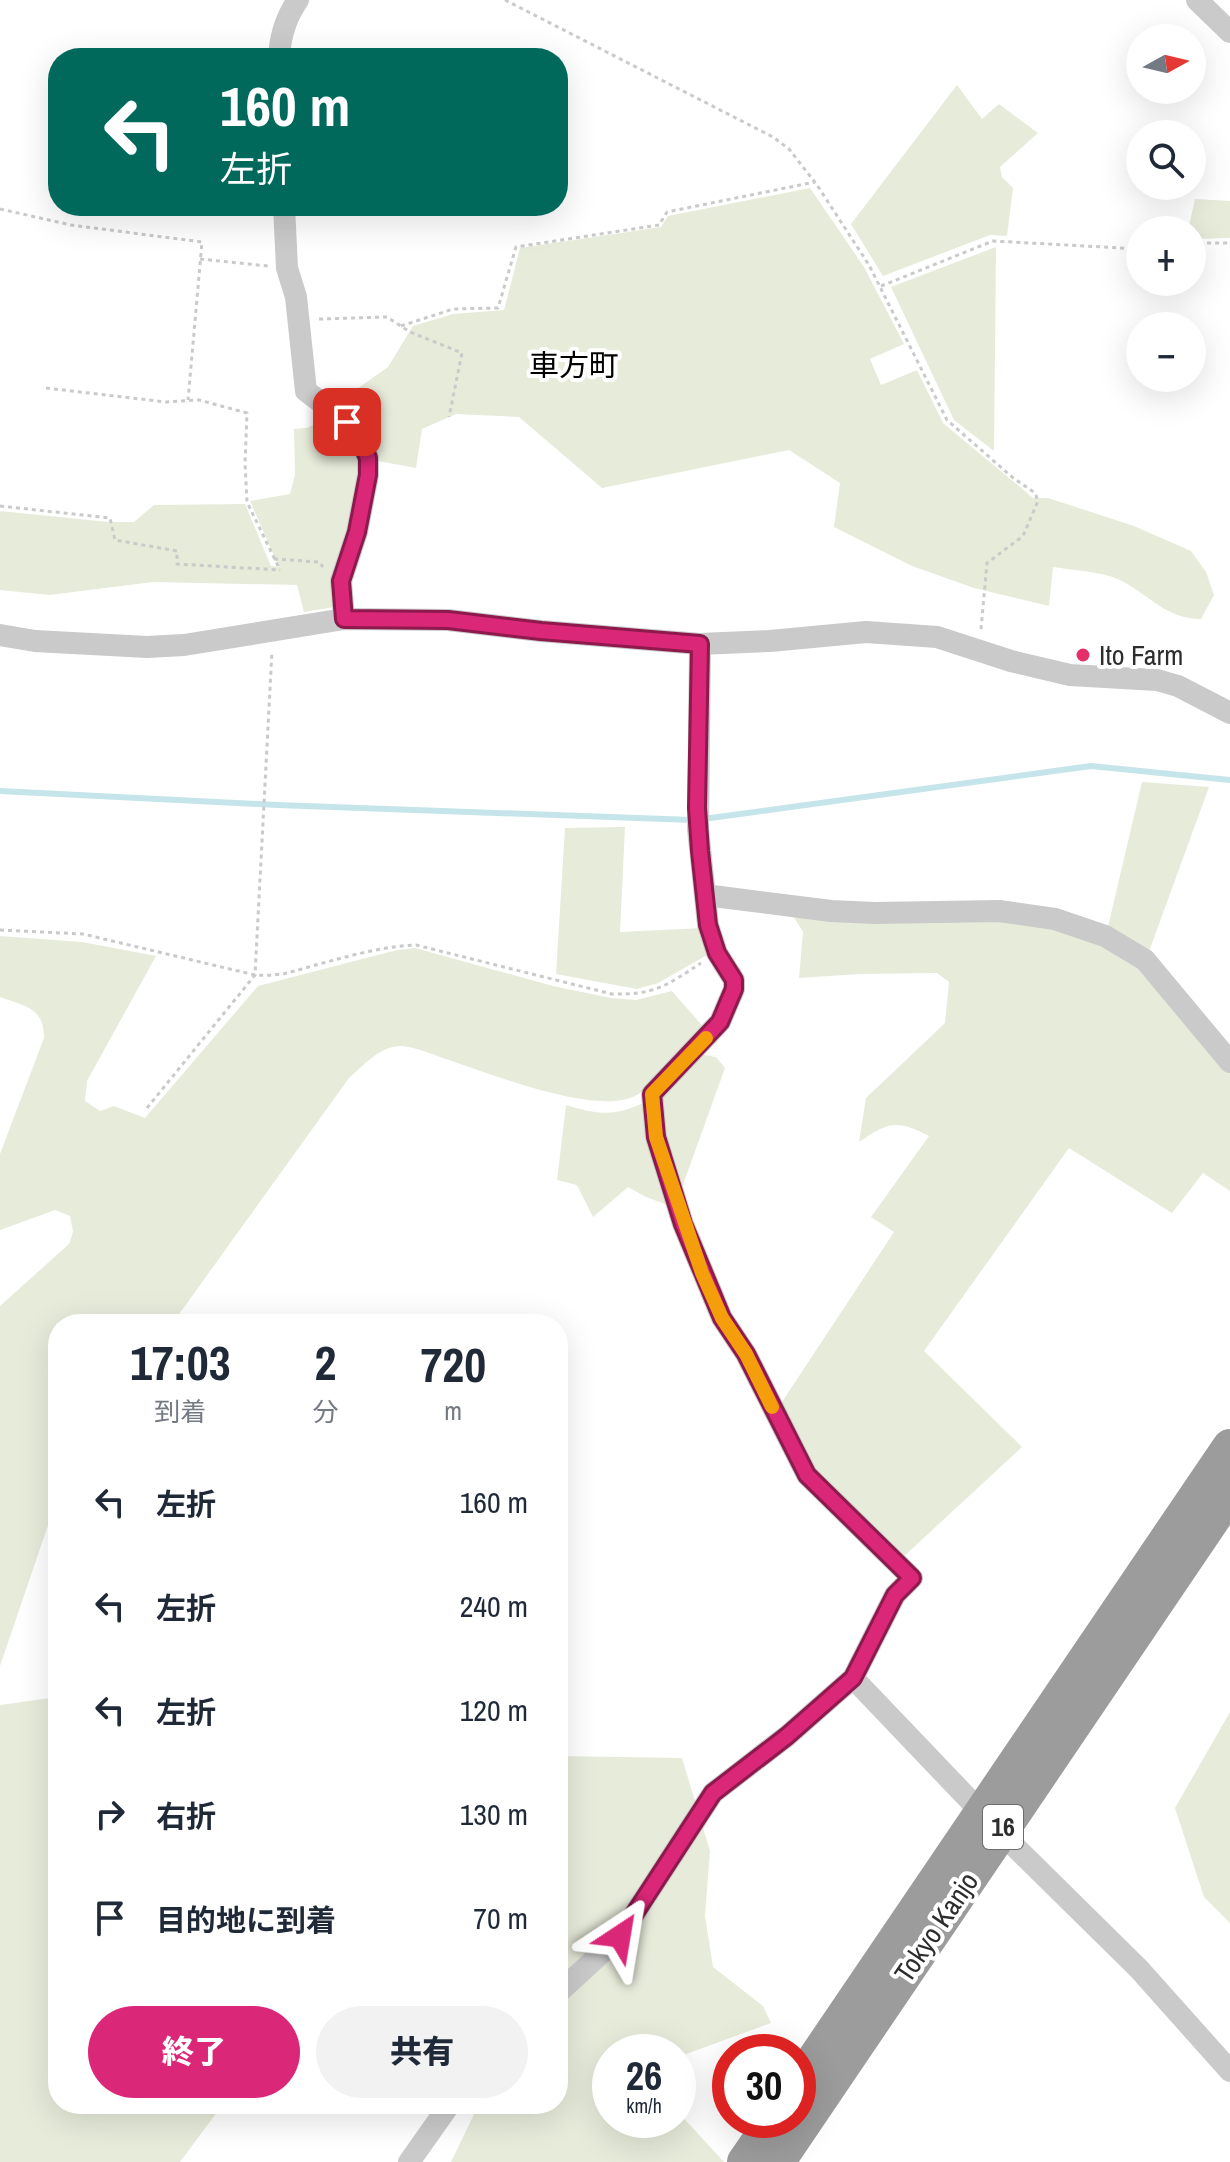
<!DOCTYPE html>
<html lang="ja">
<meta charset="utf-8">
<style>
:root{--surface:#fff;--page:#f2f2f3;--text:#1f2937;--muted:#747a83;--accent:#db2777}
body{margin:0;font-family:"Archivo Narrow","Noto Sans JP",sans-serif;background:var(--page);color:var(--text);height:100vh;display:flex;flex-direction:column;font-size:30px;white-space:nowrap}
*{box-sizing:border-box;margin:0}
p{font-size:26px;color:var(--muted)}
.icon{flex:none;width:44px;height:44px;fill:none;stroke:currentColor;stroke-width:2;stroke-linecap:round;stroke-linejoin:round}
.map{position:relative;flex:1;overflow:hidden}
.sheet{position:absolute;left:48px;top:1314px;width:520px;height:800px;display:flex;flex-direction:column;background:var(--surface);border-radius:32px;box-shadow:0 8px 32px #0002}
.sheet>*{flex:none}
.banner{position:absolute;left:48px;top:48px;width:520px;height:168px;border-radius:32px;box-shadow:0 8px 32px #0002;background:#00695c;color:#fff;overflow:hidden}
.needle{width:52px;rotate:82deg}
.tools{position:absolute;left:1126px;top:24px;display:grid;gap:16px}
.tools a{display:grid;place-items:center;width:80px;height:80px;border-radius:50%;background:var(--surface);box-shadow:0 8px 32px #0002;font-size:40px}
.speed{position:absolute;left:592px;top:2034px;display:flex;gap:16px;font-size:40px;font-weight:700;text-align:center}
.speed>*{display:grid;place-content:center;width:104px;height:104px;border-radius:50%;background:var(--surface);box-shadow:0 8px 32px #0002;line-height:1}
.speed small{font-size:20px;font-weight:400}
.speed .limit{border:12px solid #d22;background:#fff;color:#111}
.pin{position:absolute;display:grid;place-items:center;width:68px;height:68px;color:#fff;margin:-34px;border-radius:16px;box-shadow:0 4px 12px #0006}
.me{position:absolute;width:88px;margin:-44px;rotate:33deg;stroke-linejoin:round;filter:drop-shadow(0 0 6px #0008)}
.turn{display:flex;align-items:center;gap:28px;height:168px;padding:0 40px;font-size:36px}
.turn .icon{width:104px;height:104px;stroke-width:2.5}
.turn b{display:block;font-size:56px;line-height:68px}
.eta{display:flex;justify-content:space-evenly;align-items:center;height:136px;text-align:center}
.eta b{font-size:48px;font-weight:800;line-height:56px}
.button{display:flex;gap:16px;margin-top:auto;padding:16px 40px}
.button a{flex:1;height:92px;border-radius:48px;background:var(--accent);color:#fff;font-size:32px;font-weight:800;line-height:92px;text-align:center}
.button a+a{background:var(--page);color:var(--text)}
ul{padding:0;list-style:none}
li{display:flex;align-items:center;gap:24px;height:104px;padding:0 40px}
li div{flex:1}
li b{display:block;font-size:30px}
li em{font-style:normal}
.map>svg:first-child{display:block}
</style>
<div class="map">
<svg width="1230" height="2162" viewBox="0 0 1230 2162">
<rect width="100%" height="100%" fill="#fff"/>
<g fill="#e7ebda">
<polygon points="957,85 982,119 999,104 1038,133 1000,167 1002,177 1013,188 1007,236 990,235 883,276 851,224"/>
<path d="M810,188L864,267L904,344L870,359L881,385L917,370L943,423L1033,498H1048L1134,526L1191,551L1206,572L1214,595L1201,619C1167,619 1150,596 1122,581C1106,572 1072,570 1053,567L1049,606L974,588L912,566L834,527L840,483L789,450L602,488L519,417L456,414L422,429L416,468L378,461L337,403L388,367L413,326L453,314L504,310L520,248L661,227L668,216Z"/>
<polygon points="1195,199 1230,201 1230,238 1192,239 1192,230 1188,230"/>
<polygon points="996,247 994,451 954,420 891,287"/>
<path d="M327,418C388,459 342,521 334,576C332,586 334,597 334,607L304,612L297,585L153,582L50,595L0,590V511L109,522H134L154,505L245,504L271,566L279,567L250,501L290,494L295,475L294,429L307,428Z"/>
<polygon points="1142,782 1209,787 1147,957 1107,931"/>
<polygon points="625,827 620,932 702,928 707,955 658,983 637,989 556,974 565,828"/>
<path d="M790,911L1000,917L1054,926L1144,964L1230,1072V1191L1203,1173L1172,1213L1069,1148L924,1351L1022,1447L901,1559L811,1471L778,1408L894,1232L871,1217L929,1136C897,1119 888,1122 859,1142L866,1098L945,1023L949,982L937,973L860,974L799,978L803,932Z"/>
<path d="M0,936L82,942L156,956L87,1081L85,1101L100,1111L114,1106L145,1118L258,986L397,950L415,948L553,986L611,998L636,1000L672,991L706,1030C684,1052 662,1083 635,1096C595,1116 488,1073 446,1059C435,1055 410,1045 399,1046C379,1047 363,1066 349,1078L172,1324H58V1496L0,1666V1306L69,1244L73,1232L70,1216L55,1210L0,1230V1154L44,1038C44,1007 24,1006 0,997Z"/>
<polygon points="699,1054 716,1057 725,1068 680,1193 662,1133 660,1095"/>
<path d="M647,1101L673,1207L646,1197L628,1187L593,1217L577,1185L557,1180L566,1105C598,1115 616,1117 647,1101Z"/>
<polygon points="58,1697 58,2104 223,2104 180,2162 0,2162 0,1705"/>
<polygon points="1230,1712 1230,1923 1204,1897 1175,1808"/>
<polygon points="558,1756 682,1758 710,1851 705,1916 713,1967 763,2006 771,2023 678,2057 678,2052 610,2052 610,2120 678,2120 678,2083 679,2113 724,2162 451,2162 479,2104 558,2104"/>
</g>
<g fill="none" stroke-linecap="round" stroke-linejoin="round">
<g stroke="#c6e5eb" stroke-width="6">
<polyline points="0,791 278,805 692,820"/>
<polyline points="703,819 1091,766 1230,780"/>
</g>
<g stroke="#cacaca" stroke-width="3" stroke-dasharray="4 4" stroke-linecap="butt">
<polyline points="505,0 773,137 789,149 817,185 869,265 947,420 1012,477 1035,493 1038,501 1023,536 987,563 981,629"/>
<polyline points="0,209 71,225 202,242 188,400"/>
<polyline points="1192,248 1206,243 1230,243"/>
<polyline points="200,259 268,266"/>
<polyline points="881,286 993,241 1140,249"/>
<polyline points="319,319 387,317 410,332 462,353 449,417"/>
<polyline points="401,326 453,309 498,308 516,247 659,225 667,212 815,182"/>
<polyline points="46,388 166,402 199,400 247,413 245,463 247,502 280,570"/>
<polyline points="0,506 110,518 115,540 177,551 177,564 280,570"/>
<polyline points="274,559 319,562 323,567"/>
<path d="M0,930L83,934L255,975C283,977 296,970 323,963C353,955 385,946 416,945L612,994C654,995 666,986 701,963"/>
<polyline points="147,1108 255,975 272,651"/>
</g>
<g stroke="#cacaca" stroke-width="22">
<polyline points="1197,0 1230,32"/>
<path d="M279,58C280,37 286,17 298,0"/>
<polyline points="284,206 287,268 296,297 306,391 347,422 360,439 368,458 368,475 357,532 341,581 344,619"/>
<polyline points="0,635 35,641 147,647 184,645 344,619 448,620 541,631 700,644 770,641 866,632 937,637 1011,661 1070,675 1157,680 1178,686 1230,713"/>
<polyline points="700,644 698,829 708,925 717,953 734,980 734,989 720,1022 652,1094 656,1137 683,1224 722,1318 746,1354 807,1475 912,1578 895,1595 853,1678 1000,1832 1139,1969 1230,2071"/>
<polyline points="705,895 831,911 875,913 999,911 1055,919 1105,936 1145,960 1230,1062"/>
<polyline points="558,1993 620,1936 713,1793 787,1736 853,1678"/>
<polyline points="409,2162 450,2104"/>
</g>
<g stroke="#9c9c9c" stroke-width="36">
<polyline points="798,2084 1230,1447"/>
<polyline points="745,2162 774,2120"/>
<polyline points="777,2162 1230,1493"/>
</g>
</g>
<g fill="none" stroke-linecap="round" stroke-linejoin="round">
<defs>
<polyline id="route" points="347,422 360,439 368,458 368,475 357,532 341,581 344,619 448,620 541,631 700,644 697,808 700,851 708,925 717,953 734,980 734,989 720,1022 652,1094 656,1137 683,1224 722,1318 746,1354 807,1475 912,1578 895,1595 853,1678 787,1736 713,1793 620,1936"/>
</defs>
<use href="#route" stroke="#8e194d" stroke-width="20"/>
<use href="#route" stroke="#db2777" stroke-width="14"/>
<polyline stroke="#f59e0b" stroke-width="14" points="706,1038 652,1094 656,1137 702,1273 722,1318 746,1354 772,1407"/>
</g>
<circle fill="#e42f69" stroke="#fff" stroke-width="3" cx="1083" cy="655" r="8"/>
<g text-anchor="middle" stroke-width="8" stroke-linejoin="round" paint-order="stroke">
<rect fill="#fff" stroke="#6c6c6c" stroke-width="2" x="983" y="1805" width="40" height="44" rx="6"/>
<g font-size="26" font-weight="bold" fill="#2d2d2d">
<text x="1003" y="1836">16</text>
</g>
<g font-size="28" fill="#2d2d2d" stroke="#fff" text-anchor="start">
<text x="1099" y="665">Ito Farm</text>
</g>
<g font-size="28" fill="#2d2d2d" stroke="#fff">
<text transform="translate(936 1927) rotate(-56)" y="10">Tokyo Kanjo</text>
</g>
<g font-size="30" fill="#000" stroke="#fff">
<text x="574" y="376">車方町</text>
</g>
</g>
</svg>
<div class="tools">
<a><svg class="needle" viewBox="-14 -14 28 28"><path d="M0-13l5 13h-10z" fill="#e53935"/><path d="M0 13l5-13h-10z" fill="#747a83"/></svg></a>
<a><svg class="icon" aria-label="search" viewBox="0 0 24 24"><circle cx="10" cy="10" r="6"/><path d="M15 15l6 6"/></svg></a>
<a>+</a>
<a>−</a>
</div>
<div class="speed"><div>26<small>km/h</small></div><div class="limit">30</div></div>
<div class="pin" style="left:347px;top:422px;background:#d93025"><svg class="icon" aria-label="arrive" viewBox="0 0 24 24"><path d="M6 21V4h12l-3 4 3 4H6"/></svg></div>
<svg class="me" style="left:620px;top:1936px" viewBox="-20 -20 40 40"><path d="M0-17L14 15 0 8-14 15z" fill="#db2777" stroke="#fff" stroke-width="4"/></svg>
<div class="banner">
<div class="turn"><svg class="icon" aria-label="left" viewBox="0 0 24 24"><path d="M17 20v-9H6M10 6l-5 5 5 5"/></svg><div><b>160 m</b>左折</div></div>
</div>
<section class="sheet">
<div class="eta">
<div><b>17:03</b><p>到着</p></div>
<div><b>2</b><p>分</p></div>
<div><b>720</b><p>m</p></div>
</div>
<ul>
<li><svg class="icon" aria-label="left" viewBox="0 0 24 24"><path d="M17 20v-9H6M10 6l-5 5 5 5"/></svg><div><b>左折</b></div><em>160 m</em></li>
<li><svg class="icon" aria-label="left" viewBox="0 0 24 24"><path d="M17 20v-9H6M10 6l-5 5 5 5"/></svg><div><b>左折</b></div><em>240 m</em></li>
<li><svg class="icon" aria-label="left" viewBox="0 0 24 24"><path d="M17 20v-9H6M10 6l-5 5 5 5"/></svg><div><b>左折</b></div><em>120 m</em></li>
<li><svg class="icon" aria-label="right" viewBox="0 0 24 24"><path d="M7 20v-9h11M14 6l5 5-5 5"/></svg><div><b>右折</b></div><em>130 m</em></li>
<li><svg class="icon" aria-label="arrive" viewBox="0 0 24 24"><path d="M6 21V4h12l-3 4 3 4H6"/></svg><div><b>目的地に到着</b></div><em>70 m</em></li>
</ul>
<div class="button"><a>終了</a><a>共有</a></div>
</section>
</div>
